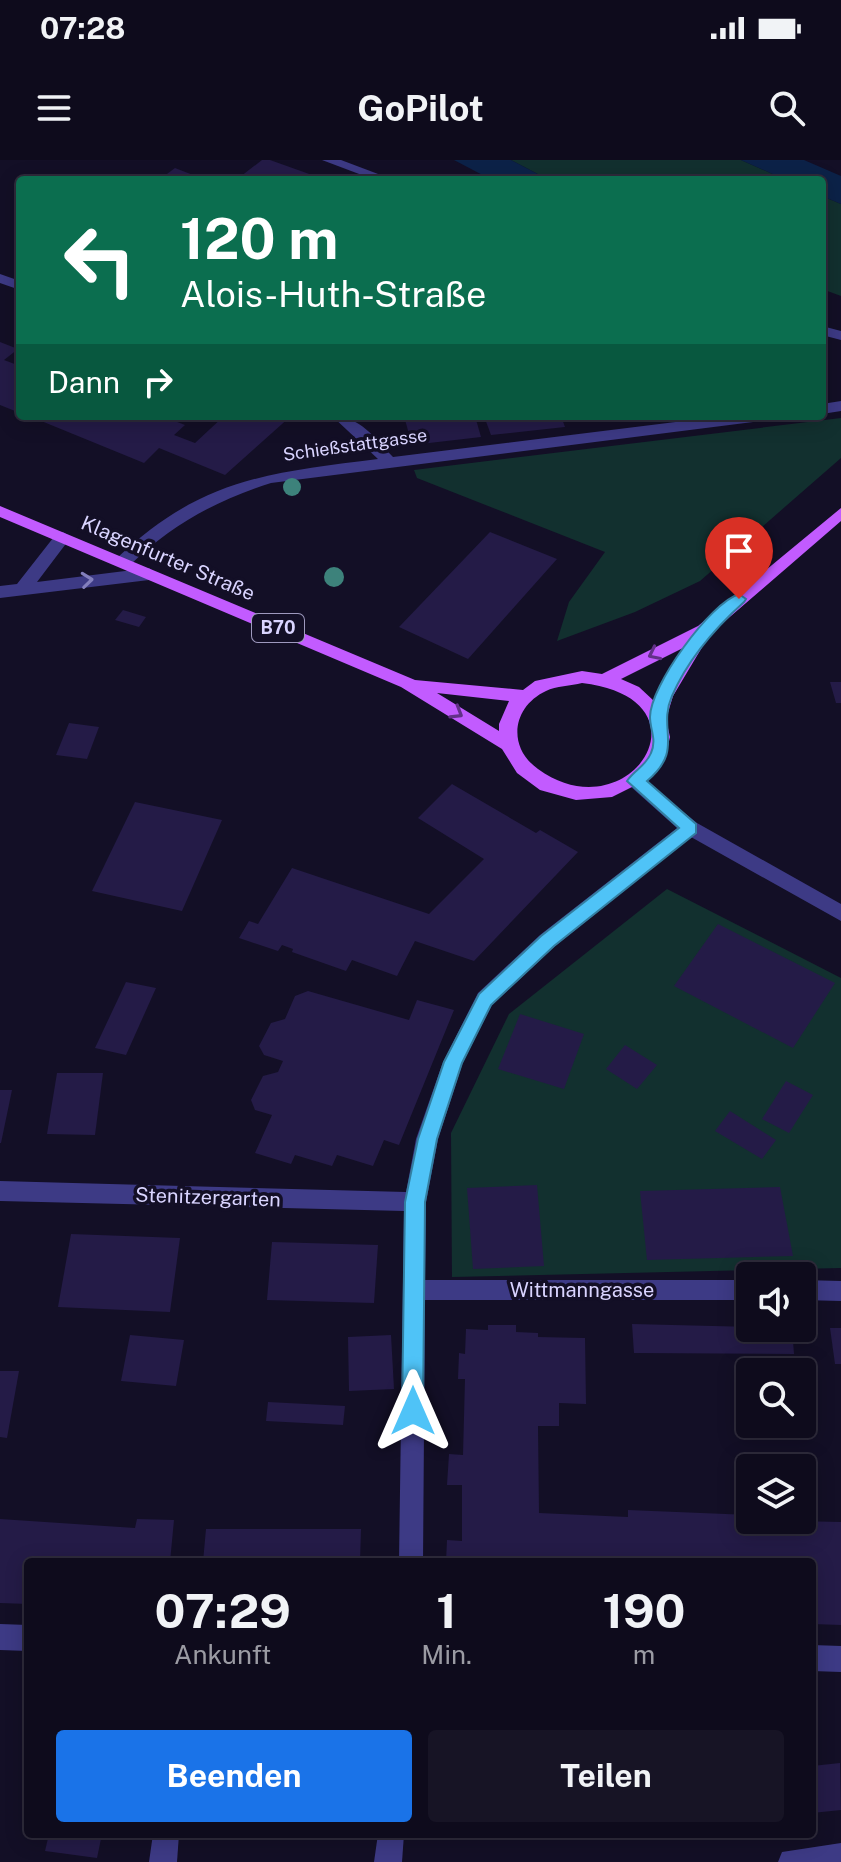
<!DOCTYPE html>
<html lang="de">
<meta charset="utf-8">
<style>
:root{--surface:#0e0b1c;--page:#171425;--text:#f1f3f6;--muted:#9b9ba3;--line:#2e2b3b;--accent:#1a73e8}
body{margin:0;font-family:"Public Sans",sans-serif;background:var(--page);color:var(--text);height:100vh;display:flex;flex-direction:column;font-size:30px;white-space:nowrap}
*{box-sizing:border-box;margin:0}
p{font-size:26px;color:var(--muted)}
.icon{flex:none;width:44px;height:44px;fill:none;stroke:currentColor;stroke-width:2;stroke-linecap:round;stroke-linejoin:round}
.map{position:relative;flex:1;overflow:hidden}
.details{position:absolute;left:24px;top:1398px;width:792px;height:280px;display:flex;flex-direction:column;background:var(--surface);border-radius:8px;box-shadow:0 4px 20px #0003,0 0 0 2px var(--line)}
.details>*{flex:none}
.banner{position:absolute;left:16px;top:16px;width:810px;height:244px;border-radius:8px;box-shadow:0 4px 20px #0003,0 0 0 2px var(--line);background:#0b6e4f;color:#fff;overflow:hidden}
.fabs{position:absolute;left:736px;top:1102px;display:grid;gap:16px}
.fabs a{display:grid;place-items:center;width:80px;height:80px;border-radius:8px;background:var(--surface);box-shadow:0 4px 20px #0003,0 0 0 2px var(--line);font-size:40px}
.pin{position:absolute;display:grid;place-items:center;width:68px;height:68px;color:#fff;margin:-82px -34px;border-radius:50% 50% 50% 0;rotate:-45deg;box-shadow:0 0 8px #0007}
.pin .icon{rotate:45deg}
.me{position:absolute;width:88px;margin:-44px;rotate:0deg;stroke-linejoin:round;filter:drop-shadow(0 0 6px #0008)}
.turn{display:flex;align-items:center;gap:28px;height:168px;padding:0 32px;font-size:36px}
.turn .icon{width:104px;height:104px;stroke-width:2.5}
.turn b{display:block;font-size:56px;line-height:68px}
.then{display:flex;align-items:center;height:76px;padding:0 32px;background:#0003;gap:16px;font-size:30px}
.eta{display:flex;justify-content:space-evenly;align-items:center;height:136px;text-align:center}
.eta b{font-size:48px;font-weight:700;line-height:56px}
.action{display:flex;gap:16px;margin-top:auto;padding:16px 32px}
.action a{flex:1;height:92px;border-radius:8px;background:var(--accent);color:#fff;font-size:32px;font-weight:700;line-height:92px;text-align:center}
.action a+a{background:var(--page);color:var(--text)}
.status{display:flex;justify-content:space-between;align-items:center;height:56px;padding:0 40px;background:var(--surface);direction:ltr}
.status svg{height:22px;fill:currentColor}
header{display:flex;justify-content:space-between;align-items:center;height:104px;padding:0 32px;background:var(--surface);font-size:36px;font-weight:700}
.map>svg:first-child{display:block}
</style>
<div class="status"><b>07:28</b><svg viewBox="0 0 49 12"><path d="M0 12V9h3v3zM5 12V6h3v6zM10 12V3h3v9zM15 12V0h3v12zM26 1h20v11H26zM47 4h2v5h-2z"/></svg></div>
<header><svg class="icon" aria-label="menu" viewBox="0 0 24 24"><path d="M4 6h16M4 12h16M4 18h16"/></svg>GoPilot<svg class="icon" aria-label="search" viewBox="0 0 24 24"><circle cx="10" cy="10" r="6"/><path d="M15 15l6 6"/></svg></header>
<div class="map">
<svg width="841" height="1702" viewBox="0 0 841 1702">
<rect width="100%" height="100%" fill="#130f26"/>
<g fill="#12302f">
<polygon points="511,0 741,0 786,20 549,20"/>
<polygon points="822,36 841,44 841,136 822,129"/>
<polygon points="841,258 841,298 700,421 635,452 557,481 569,442 605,392 417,318 414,310"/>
<polygon points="667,729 841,818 841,1108 452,1117 451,973 509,854"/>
</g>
<g fill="#0c2248">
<polygon points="454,0 511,0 549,20 492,20"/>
<polygon points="741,0 804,0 841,16 841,44 822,36 822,20 786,20"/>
</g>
<g fill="#241b47">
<polygon points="262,0 270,0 326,20 236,20"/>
<polygon points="175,8 206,20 159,20"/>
<polygon points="0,182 18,189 4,200 20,206 20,253 0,245"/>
<polygon points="29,256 124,256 134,260 138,256 162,256 185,265 174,275 195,283 224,256 291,256 225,315 159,288 144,303"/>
<polygon points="404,256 475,256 481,277 412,285"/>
<polygon points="484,256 561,256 565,267 491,275"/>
<polygon points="490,372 557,399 468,499 399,467"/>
<polygon points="123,450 146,457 139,467 115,460"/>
<polygon points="830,522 841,522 841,543 836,543"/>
<polygon points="69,563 99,567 87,599 56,595"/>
<polygon points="452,624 536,673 540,670 578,692 474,801 415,781 397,816 352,800 346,811 292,792 293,789 282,785 278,791 239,778 249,761 258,764 292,708 429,754 484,699 418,658"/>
<polygon points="135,642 222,660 182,751 92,731"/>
<polygon points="718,764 835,823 793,888 674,826"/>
<polygon points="126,822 156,828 126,895 95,888"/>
<polygon points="308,831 409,860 417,840 454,850 399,985 384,980 373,1006 337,995 332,1006 295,995 291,1004 255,993 272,955 255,950 251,940 263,916 278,912 283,901 264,895 259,886 271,863 285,859 295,836"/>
<polygon points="520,854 584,874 564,929 498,909"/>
<polygon points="625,885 657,905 637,929 606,909"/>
<polygon points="57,913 103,913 95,975 47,974"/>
<polygon points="786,921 813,935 789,973 762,959"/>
<polygon points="0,930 12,930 1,983 0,983"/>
<polygon points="730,951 776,980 762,999 715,971"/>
<polygon points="537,1025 544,1106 473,1109 467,1028"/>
<polygon points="780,1027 793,1096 647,1100 640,1031"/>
<polygon points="71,1074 180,1078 170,1152 58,1147"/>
<polygon points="272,1082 378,1085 374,1143 267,1140"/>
<polygon points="632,1164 792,1168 794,1194 634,1193"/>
<polygon points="488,1165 516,1165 516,1172 538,1173 538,1177 585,1178 586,1244 559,1243 559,1266 538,1266 539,1353 628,1357 628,1350 750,1355 750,1360 841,1362 841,1465 812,1464 812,1402 446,1402 447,1380 462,1381 462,1325 447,1325 449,1294 463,1295 465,1219 458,1219 459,1193 465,1194 466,1169 488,1170"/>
<polygon points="830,1168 841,1168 841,1204 835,1204"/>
<polygon points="130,1175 184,1180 176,1226 121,1221"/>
<polygon points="391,1175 394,1229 349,1231 348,1177"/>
<polygon points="0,1211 19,1211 7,1278 0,1277"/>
<polygon points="268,1242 345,1246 343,1265 266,1261"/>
<polygon points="0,1359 135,1368 137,1359 174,1360 170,1402 28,1402 28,1444 0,1443"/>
<polygon points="206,1369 361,1369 360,1402 203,1402"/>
<polygon points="840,1603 841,1650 812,1653 812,1606"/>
<polygon points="49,1674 102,1674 97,1698 45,1691"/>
</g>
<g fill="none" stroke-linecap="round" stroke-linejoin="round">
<g fill="#3d3a85" fill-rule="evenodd">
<polygon points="322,0 341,0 394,20 375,20"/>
<polygon points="0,114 20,121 20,130 0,123"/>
<polygon points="822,166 841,171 841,180 822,175"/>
<polygon points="841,241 841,251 822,254 822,244"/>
<path d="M332,256C360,256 375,278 393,297L724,256H768L761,261L271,323C216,340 170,366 129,406H117V398C202,318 268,313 378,299Z"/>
<polygon points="63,372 71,377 37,422 149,408 157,414 149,420 0,438 0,426 17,424 57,373"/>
<polygon points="636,614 697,663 841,744 841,761 691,677 554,787 492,845 463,902 438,979 426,1042 425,1120 750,1120 750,1140 425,1140 423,1402 399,1402 404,1051 0,1041 0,1021 406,1032 416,979 443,902 478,833 540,775 677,668 630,626 627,621 630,616"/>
<polygon points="802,1120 841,1121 841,1141 802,1140"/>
<polygon points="0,1464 28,1465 28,1491 0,1490"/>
<polygon points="812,1485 841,1486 841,1512 812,1511"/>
<polygon points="153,1674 179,1674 177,1702 149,1702"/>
<polygon points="378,1674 404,1674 402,1702 374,1702"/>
<polygon points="841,1683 841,1702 778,1702 782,1692"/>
</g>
<path fill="#c25bff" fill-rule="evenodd" d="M0,346L415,520L523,530L535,521L582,511L602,514L698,466L841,348V361L710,474L673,536L666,559L670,577L667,590L648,619L612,637L576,640L540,630L517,613L502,589L401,527L0,357ZM685,487L654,541L639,527L621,519ZM582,523C717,539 629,675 538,609C507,587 512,547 546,531C556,526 571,526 582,523ZM437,533L509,541L499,564V571Z"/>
</g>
<g fill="#3d827b">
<circle cx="292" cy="327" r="9"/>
<circle cx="334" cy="417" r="10"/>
</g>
<defs><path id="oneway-chevron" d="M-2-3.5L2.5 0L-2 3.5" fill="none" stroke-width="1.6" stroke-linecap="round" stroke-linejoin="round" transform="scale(2)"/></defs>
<use stroke="#837fbc" href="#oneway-chevron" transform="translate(87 420) rotate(-6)"/>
<g stroke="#623188">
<use href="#oneway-chevron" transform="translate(654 494) rotate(154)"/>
<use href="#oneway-chevron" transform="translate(457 553) rotate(31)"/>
</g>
<path fill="#4fc3f7" stroke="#337fa1" stroke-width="2" d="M739,434L746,439L744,442C714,469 688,499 672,536C657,570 685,589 647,621L696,664V673L554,786L491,845L462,903L437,979L425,1042L423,1251L420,1258L413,1261L405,1258L402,1251L405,1042L418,979L444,902L479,834L541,776L679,668L627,621C634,610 646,606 651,593C657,579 650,570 650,557C650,526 710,443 739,434Z"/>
<g text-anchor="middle" stroke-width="7" stroke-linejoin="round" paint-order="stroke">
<g font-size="18" fill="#d9d4ff" stroke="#130f26">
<text transform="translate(355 285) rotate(-8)" y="6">Schießstattgasse</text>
</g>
<rect fill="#130f26" stroke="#9e99be" stroke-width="2" x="252" y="454" width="52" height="28" rx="6"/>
<g font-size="18" font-weight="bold" fill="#d9d4ff">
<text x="278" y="474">B70</text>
</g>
<g font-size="20" fill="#d9d4ff" stroke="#130f26">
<text transform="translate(168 398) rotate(23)" y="7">Klagenfurter Straße</text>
<text transform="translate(208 1037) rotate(2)" y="7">Stenitzergarten</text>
<text x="582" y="1137">Wittmanngasse</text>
</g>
</g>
</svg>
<div class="fabs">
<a><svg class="icon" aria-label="sound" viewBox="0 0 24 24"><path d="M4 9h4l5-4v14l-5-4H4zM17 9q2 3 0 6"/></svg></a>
<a><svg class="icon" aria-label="search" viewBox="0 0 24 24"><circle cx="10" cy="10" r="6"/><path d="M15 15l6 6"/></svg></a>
<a><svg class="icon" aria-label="layers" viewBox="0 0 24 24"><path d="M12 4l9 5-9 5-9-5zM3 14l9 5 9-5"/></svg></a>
</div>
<div class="pin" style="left:739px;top:439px;background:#d93025"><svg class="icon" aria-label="arrive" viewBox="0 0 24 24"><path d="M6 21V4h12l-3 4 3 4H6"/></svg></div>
<svg class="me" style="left:413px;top:1251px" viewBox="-20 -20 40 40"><path d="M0-17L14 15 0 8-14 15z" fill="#4fc3f7" stroke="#fff" stroke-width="4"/></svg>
<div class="banner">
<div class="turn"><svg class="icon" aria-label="left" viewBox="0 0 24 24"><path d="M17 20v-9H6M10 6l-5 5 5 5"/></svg><div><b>120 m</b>Alois-Huth-Straße</div></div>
<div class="then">Dann<svg class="icon" aria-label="right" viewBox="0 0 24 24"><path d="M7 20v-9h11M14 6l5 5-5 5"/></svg></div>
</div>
<section class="details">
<div class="eta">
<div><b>07:29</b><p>Ankunft</p></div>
<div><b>1</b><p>Min.</p></div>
<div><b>190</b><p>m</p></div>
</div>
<div class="action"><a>Beenden</a><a>Teilen</a></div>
</section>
</div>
